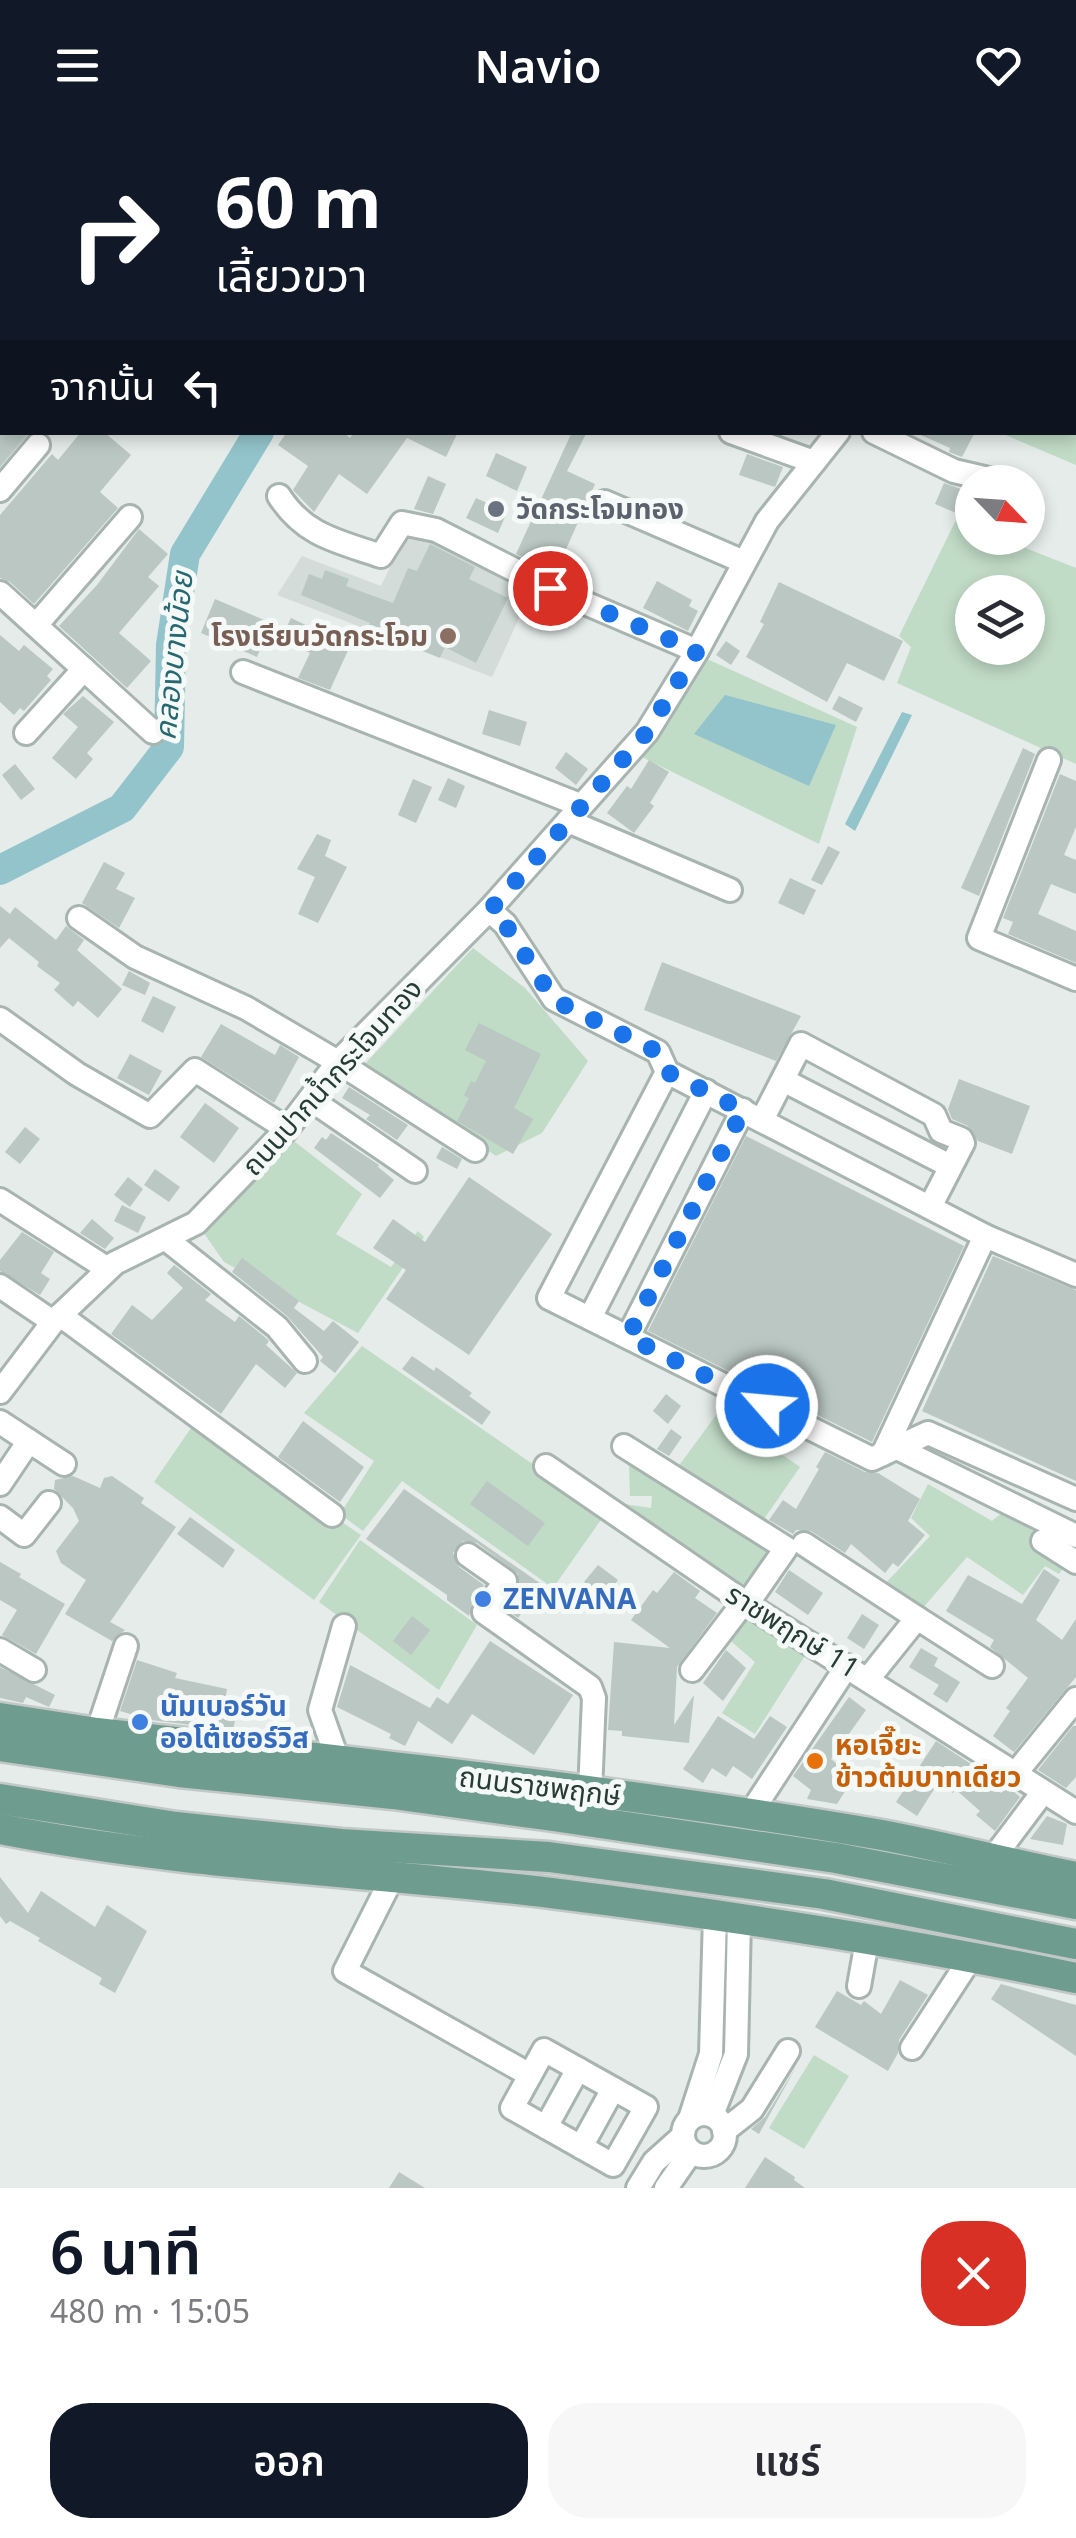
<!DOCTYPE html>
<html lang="th">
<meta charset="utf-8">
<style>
:root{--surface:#fff;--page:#f7f7f7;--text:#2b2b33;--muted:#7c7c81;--accent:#111827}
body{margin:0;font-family:"Noto Sans","Noto Sans Thai",sans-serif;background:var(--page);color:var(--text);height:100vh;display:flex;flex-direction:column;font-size:38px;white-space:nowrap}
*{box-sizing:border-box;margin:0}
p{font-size:32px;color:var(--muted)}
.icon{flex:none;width:55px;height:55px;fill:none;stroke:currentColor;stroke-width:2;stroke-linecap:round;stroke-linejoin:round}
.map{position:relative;height:2058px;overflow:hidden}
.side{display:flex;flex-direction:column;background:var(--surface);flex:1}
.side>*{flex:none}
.banner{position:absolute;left:0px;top:0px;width:1078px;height:305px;box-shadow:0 5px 15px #0003;background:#111827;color:#fff;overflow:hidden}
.needle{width:65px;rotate:115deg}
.tools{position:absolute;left:955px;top:335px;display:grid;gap:20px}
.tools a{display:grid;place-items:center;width:90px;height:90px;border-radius:50%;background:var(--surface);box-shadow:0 5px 15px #0003;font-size:50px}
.pin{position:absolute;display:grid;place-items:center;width:85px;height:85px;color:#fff;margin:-42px;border:5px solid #fff;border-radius:50%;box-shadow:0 2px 10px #0007}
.me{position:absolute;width:110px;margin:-55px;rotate:297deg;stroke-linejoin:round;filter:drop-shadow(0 0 8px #0008)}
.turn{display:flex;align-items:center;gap:35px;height:210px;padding:0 50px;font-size:45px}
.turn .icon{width:130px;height:130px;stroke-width:2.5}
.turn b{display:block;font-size:70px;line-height:85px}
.then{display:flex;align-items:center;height:95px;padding:0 50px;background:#0003;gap:20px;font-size:38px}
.round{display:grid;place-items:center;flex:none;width:105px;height:105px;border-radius:40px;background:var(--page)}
.head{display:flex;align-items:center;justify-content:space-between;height:170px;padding:0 50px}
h1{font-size:60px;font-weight:600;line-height:75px;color:var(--accent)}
.primary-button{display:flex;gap:20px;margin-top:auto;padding:20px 50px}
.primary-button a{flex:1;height:115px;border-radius:40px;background:var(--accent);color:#fff;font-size:40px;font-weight:600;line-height:115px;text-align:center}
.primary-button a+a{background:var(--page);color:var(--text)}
header{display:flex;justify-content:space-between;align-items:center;height:130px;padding:0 50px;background:var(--accent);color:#fff;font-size:45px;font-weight:600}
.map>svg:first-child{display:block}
</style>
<header><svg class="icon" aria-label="menu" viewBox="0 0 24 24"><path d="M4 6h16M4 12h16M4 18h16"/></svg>Navio<svg class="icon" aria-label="heart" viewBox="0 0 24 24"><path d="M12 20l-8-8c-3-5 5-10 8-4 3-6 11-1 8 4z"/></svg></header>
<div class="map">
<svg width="1076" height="2058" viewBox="0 0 1076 2058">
<rect width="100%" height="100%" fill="#e5ece9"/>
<polygon fill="#d3dcd8" points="425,403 533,458 492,547 277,465 302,426 381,456 404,408"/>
<g fill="#c0dbc6" fill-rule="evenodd">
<polygon points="1076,228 1076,335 1001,303 1075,302"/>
<path d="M956,390L972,397V408H1000L1076,438V634L897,553L911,517L899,506ZM972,462H1028V518H972Z"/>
<polygon points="707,529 857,597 819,714 640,626 672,585"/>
<polygon points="473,818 525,858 588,931 542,1003 496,1026 363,936"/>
<polygon points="290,1008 362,1064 336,1104 391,1137 418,1101 424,1107 358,1203 224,1132 201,1099 244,1061"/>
<polygon points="362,1216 605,1384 553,1458 402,1351 363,1401 340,1384 374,1331 304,1283"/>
<polygon points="719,1281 800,1337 760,1395 675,1341"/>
<polygon points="195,1292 361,1405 314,1470 154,1352"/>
<polygon points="624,1316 776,1419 747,1466 610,1372 651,1378 652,1366 630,1366 629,1336 614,1323"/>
<polygon points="928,1354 992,1391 1004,1381 1033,1401 1030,1410 1066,1434 1059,1444 1045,1436 1023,1465 967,1427 921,1480 883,1456 930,1406 911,1388"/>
<polygon points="360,1410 477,1495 439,1560 319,1472"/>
<polygon points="746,1482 808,1521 755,1604 722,1583 755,1532 725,1506"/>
<polygon points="814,1925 849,1946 804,2019 769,1998"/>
</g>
<g fill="#93c4cb">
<polygon points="725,565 836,595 809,656 694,604"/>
<polygon points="902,582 912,585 855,701 845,694"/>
</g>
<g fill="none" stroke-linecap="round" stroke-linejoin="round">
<g stroke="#93c4cb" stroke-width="30">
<polyline points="339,0 339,2"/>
<polyline points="0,740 122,678 169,617 171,515 185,424 259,302"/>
</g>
</g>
<g fill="#bac7c2">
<polygon points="0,302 30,302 0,337"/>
<polygon points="81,302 104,302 131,325 100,362 118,378 34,474 10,452 0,448 0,385 52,324 58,330"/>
<polygon points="287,302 343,302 350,308 354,302 458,302 446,327 407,308 367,364 339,344 314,382 293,360 308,336 278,315"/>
<polygon points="572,302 587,302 567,341 595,354 555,444 516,424"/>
<polygon points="914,302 975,302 962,327 949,322 950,318"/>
<polygon points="496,323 527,337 517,361 486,346"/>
<polygon points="747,324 783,337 775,357 739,345"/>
<polygon points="428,346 446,354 433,384 414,379"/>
<polygon points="944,353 972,363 972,384 959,378 956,383 935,374"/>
<polygon points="476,368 507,382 498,403 466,388"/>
<polygon points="139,399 168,424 148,447 159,456 119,503 151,531 127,558 59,496 97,455"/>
<polygon points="430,414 475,437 469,449 508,468 476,533 445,517 440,528 367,499 370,493 301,465 309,444 322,449 325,440 349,449 346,456 393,473 408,438 417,441"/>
<polygon points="657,451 692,470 689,476 698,481 688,501 643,478"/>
<polygon points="779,452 903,511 884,551 847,533 827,572 746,527 764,494 760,492"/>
<polygon points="215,469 271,493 257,527 201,503"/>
<polygon points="291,488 350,516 330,560 298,548 310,523 281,509"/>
<polygon points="0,505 19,521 24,515 53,539 47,546 51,550 24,581 20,578 14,585 0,572"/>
<polygon points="726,511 740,521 731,535 716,525"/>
<polygon points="83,566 114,592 87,623 93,629 76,649 52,628 78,597 63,584"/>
<polygon points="839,566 863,578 856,592 832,579"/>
<polygon points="489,580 527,592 520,616 482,604"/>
<polygon points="1023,618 1035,624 979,766 961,758"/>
<polygon points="566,622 588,639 576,655 555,638"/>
<polygon points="649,630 669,642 650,673 654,676 634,703 607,683 627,656 631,659"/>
<polygon points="15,634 35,659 21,670 2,645"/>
<polygon points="1060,644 1076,651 1076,697 1064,725 1076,730 1076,764 1051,754 1038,784 1076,801 1076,833 1008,804 1013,792 1003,788"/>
<polygon points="448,648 465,656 456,678 438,670"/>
<polygon points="413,649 432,657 416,693 398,685"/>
<polygon points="317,704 331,710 325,726 347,737 318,793 298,784 315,747 297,739"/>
<polygon points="828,716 840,722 822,755 811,750"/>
<polygon points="104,732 125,743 116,759 135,768 119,798 82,773"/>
<polygon points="790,748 816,760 804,785 778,773"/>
<polygon points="0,776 10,784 15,777 56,810 66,796 84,810 77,820 122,859 98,888 78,871 73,877 54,860 60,853 37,836 39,832 9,808 0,818"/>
<polygon points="662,832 801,886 776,931 644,880"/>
<polygon points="129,841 150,853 145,865 122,855"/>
<polygon points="153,866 176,877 163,903 141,891"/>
<polygon points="479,893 541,924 514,978 533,989 513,1024 457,991 469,968 464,965 471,951 475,953 486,931 465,920"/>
<polygon points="221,894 275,925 280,915 299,927 274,973 201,927"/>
<polygon points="130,924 162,941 149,965 117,948"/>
<polygon points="959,949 1030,976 1012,1024 978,1011 968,996 952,989 948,979"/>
<polygon points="349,957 408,995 397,1010 366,989 370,985 342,968"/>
<polygon points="205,973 239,998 214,1033 180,1007"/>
<polygon points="25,997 40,1009 20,1034 5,1022"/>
<polygon points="331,1003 379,1035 378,1037 394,1050 380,1068 314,1018 322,1007 326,1010"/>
<polygon points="746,1006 964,1116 872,1312 648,1201"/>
<polygon points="442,1017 462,1029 457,1039 436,1028"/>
<polygon points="155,1039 180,1057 169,1072 144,1055"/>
<polygon points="128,1047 143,1059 130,1077 114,1065"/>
<polygon points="469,1047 552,1104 469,1225 386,1169 406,1140 373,1118 393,1089 425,1112"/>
<polygon points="122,1075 146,1087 138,1103 114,1091"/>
<polygon points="92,1089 114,1108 105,1119 80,1103"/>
<polygon points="22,1102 54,1122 41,1143 50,1149 40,1165 0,1141 0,1130"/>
<polygon points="993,1126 1076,1160 1076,1351 922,1281"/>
<polygon points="242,1128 299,1171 294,1178 324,1201 333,1191 359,1212 335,1243 320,1231 323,1227 287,1186 232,1142"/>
<polygon points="174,1135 211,1164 205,1170 235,1192 239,1186 266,1208 269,1211 266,1215 297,1243 285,1258 256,1234 221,1284 111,1204 132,1175 152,1190 183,1158 167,1143"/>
<polygon points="412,1226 434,1241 436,1237 472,1263 469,1266 491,1282 482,1295 402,1239"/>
<polygon points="666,1264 681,1276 668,1294 653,1281"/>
<polygon points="303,1291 364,1337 340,1372 278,1327"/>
<polygon points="671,1299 682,1307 669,1326 657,1319"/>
<polygon points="825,1322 865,1342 878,1343 920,1369 908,1391 925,1405 898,1437 893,1433 885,1443 851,1414 845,1423 811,1401 796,1400 793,1404 769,1390 783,1370 796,1379 819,1339 816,1337"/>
<polygon points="73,1346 100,1358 104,1348 112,1346 144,1368 141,1373 176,1397 110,1492 125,1500 112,1511 65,1484 86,1450 61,1433 56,1421 79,1391 73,1378 54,1359 55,1350"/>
<polygon points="487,1351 545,1393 528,1416 470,1374"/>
<polygon points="404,1359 541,1454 518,1488 505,1478 518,1459 518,1444 477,1413 463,1411 453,1423 459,1437 484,1455 472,1474 469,1486 447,1470 447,1465 366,1409"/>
<polygon points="190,1387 235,1420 223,1438 177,1404"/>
<polygon points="0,1432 21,1444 19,1447 65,1474 36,1524 2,1505 17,1480 0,1470"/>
<polygon points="598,1435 618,1450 605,1468 584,1452"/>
<polygon points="1044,1439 1060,1450 1036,1490 1062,1510 1076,1489 1076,1547 1014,1622 993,1606 1010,1581 1006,1578 1028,1548 990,1517 994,1510 946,1481 968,1445 1022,1474"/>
<polygon points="789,1440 823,1463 808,1485 775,1462"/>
<polygon points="674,1442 700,1461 695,1468 717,1483 677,1537 674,1595 694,1565 689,1613 622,1606 622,1601 608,1600 614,1512 670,1518 631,1490 653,1460 657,1463"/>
<polygon points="862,1484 879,1495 864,1519 847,1508"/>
<polygon points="412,1486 430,1500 411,1525 393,1511"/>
<polygon points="490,1511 573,1565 534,1625 472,1584 452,1614 418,1591 405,1616 389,1608 391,1604 337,1577 350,1535 430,1578 437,1567 448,1574"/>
<polygon points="921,1518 938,1528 934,1536 960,1552 947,1573 933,1564 939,1555 909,1537"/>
<polygon points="726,1520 746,1538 723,1571 703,1553"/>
<polygon points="137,1530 177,1543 175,1548 227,1559 224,1578 237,1581 233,1600 151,1590 120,1581"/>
<polygon points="0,1537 55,1565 49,1577 26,1567 23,1573 0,1568"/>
<polygon points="849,1567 866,1580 831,1629 854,1647 837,1674 807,1669 811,1660 793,1646"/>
<polygon points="718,1586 754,1609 770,1586 787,1597 752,1649 733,1636 726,1647 712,1638 703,1653 683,1639"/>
<polygon points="1073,1596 1076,1596 1076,1647 1066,1658 1038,1640"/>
<polygon points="936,1611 971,1634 970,1636 1001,1663 1007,1656 1020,1667 995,1701 976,1685 980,1681 955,1659 953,1663 938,1653 917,1686 896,1672"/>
<polygon points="1047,1686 1067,1694 1063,1715 1030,1709"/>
<polygon points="0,1747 28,1783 41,1761 95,1797 107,1775 147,1801 115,1863 99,1854 102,1848 38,1811 40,1808 10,1791 6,1794 0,1786"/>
<polygon points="900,1850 928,1865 899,1910 898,1923 888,1941 815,1897 837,1861 861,1875 864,1871 881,1884"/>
<polygon points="1001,1854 1076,1875 1076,1926 991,1869"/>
<polygon points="796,1937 759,2004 751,1999 765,1987"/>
<polygon points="765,2027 795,2047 794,2050 805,2058 745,2058"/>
<polygon points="399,2042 425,2058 389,2058"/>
</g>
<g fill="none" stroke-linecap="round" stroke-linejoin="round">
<defs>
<g id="minor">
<polyline points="453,0 459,2"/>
<polyline points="946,0 952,2"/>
<polyline points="543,2 544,0"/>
<polyline points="1072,2 1074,0"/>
<polyline points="731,302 814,332"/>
<polyline points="874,302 954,341 997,351"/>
<polyline points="0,360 38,315"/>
<path d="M279,366C305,406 337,411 381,426L402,393L436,400L550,458L697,521"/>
<polyline points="605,372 744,432"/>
<polyline points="0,463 153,602"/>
<polyline points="37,494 130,387"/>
<polyline points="243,542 580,675"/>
<polyline points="26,603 84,539"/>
<polyline points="1049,630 979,808 1076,849"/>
<polyline points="568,691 730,760"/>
<polyline points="489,780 505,794 554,869 658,922 667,942"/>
<polyline points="79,788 135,827 246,878 338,932 475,1020"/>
<polyline points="0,889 77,944 150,986 195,940 287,999"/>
<polyline points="783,950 950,1036"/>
<polyline points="310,969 415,1041"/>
<polyline points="762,990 801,914 934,985 941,1001 961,1009 963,1013 931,1075"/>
<polyline points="0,1070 108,1139"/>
<polyline points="166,1109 277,1197 305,1231"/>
<polyline points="1076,1145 985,1106 667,942 549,1168 872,1329 928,1303 1076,1369"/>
<polyline points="0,1156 53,1192"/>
<polyline points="60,1185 332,1385"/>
<polyline points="590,1188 706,961"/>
<polyline points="628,1207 743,980"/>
<polyline points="0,1262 53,1192 115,1133 196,1093 287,999 338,932 489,780 647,602 697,521 767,391 838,302"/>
<polyline points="0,1292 64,1334"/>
<polyline points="624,1316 786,1418 747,1474"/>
<polyline points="897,1318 1076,1406"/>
<polyline points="883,1324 985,1106"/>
<polyline points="546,1336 747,1474 1076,1682"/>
<polyline points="0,1354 29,1311"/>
<polyline points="0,1387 24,1405 49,1373"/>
<polyline points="1043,1411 1076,1432"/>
<polyline points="804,1414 917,1488 868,1549"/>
<polyline points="468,1425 505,1451 484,1482 590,1557 594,1568 590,1662"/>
<polyline points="917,1488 992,1536"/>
<polyline points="0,1520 34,1540"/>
<polyline points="692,1540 744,1472"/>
<polyline points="97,1603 126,1516"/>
<polyline points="338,1631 320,1580 344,1496"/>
<polyline points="1015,1644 1076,1569"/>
<polyline points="750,1684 847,1536"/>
<polyline points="991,1731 1043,1662"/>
<polyline points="392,1748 345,1841 530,1945"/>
<polyline points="859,1856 867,1811"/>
<polyline points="912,1918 972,1826"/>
<polygon points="544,1920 646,1977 613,2035 512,1978"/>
<circle cx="704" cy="2005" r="21"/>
<polyline points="712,1985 736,1924 739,1790"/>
<polyline points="690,1989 711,1924 715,1786"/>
<polyline points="546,1997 578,1939"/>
<polyline points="724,2001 752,1979 788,1921"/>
<polyline points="581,2017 613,1959"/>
<polyline points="638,2058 654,2032 683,2006"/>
<polyline points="666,2058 691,2022"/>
</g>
<g id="major">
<path d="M0,1588L97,1603C357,1633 618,1660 876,1704C943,1716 1009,1734 1076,1747"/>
<polyline points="0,1616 179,1642 393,1664 553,1686 836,1728 1076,1774"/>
<polyline points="0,1669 176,1697 341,1714 549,1727 824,1764 1076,1814"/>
<path d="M0,1699C182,1735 367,1741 551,1763C727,1785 903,1812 1076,1848"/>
</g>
</defs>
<use href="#minor" stroke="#a8b4af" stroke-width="28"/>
<use href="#major" stroke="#c2c8c6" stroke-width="35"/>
<use href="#minor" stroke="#fff" stroke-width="22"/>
<use href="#major" stroke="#6e9d8f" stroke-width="30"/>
</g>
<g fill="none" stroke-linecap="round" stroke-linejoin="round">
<polyline stroke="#1a73e8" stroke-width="18" stroke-dasharray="0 32.4" points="550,458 697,521 647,602 490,780 505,794 554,870 658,922 667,942 743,980 628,1207 767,1276"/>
</g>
<circle fill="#6b7280" stroke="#f5f9f7" stroke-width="4" cx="496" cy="379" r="10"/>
<circle fill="#8d6e63" stroke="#f5f9f7" stroke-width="4" cx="448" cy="506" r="10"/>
<g fill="#3f7fe0" stroke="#f5f9f7" stroke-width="4">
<circle cx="483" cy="1469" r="10"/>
<circle cx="140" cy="1592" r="10"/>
</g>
<circle fill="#e8710a" stroke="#f5f9f7" stroke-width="4" cx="815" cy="1631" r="10"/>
<g text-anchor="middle" stroke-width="10" stroke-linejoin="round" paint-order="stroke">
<g font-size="28" font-weight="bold" fill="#5b616d" stroke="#f5f9f7" text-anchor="start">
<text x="516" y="389">วัดกระโจมทอง</text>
</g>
<g font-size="28" font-weight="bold" fill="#785e54" stroke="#f5f9f7" text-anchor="end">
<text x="428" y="516">โรงเรียนวัดกระโจม</text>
</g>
<g font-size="28" fill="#263c35" stroke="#f5f9f7">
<text transform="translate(332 947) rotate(-48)" y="10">ถนนปากน้ำกระโจมทอง</text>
<text transform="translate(793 1501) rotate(32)" y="10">ราชพฤกษ์ 11</text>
<text transform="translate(540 1656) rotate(7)" y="10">ถนนราชพฤกษ์</text>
</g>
<g font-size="28" font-weight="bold" fill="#366cbe" stroke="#f5f9f7" text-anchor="start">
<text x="503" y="1479">ZENVANA</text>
<text x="160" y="1586">นัมเบอร์วัน<tspan x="160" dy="32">ออโต้เซอร์วิส</tspan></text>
</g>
<g font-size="28" font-weight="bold" fill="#c56008" stroke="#f5f9f7" text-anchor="start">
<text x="835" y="1625">หอเจี๊ยะ<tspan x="835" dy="32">ข้าวต้มบาทเดียว</tspan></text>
</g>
<g font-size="30" font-style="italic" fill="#276872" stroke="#f5f9f7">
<text transform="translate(174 526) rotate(-84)" y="10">คลองบางน้อย</text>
</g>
</g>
</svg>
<div class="tools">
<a><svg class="needle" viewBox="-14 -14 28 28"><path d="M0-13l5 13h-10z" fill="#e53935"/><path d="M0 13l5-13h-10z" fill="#7c7c81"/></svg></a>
<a><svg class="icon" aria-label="layers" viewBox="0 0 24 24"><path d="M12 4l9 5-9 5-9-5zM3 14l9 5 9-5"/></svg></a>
</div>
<div class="pin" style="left:550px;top:458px;background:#d93025"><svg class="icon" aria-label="arrive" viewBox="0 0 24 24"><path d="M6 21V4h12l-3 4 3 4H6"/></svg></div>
<svg class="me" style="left:767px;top:1276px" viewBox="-20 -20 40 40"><circle r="17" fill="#1a73e8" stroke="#fff" stroke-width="3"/><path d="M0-11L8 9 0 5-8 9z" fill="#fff"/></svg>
<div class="banner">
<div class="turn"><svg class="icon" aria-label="right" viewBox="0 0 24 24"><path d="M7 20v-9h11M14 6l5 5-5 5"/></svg><div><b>60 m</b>เลี้ยวขวา</div></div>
<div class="then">จากนั้น<svg class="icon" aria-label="left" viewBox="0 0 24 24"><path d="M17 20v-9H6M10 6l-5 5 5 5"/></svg></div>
</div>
</div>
<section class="side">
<div class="head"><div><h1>6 นาที</h1><p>480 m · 15:05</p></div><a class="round" style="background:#d93025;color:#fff"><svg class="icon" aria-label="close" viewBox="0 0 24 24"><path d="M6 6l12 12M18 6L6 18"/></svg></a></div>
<div class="primary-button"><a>ออก</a><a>แชร์</a></div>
</section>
